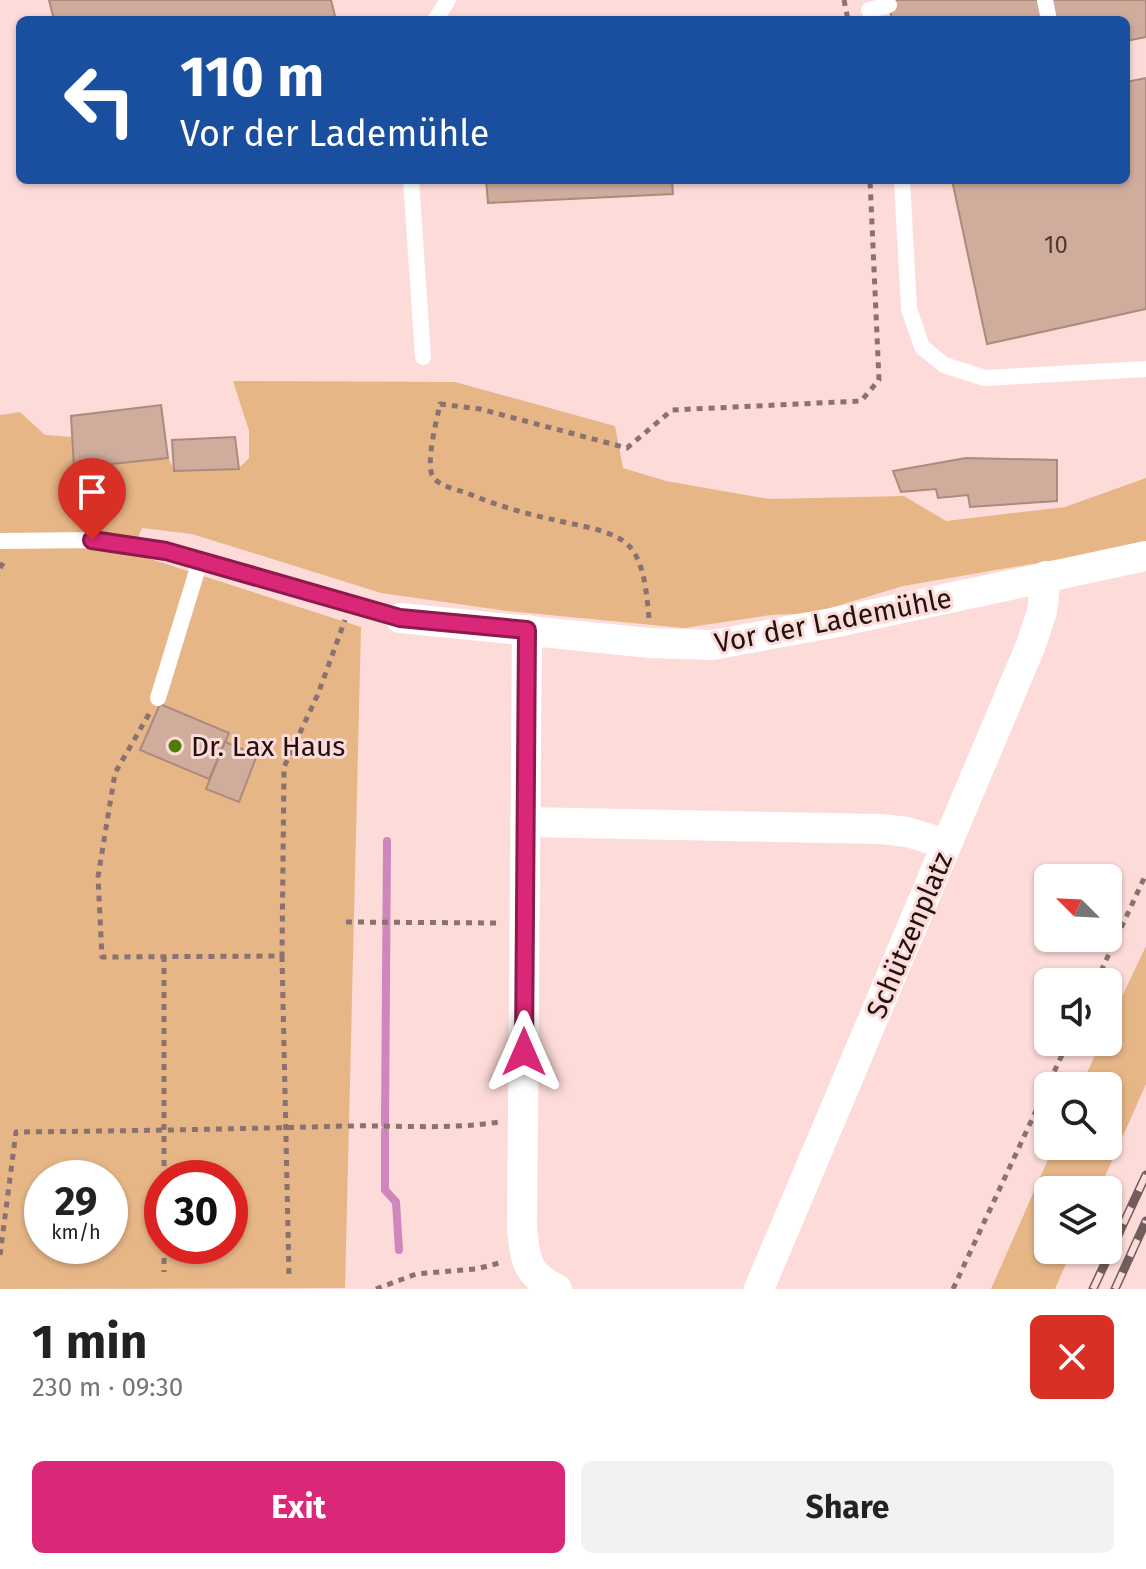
<!DOCTYPE html>
<meta charset="utf-8">
<style>
:root{--surface:#fff;--page:#f2f2f2;--text:#222;--muted:#767676;--accent:#db2777}
body{margin:0;font-family:"Fira Sans",sans-serif;background:var(--page);color:var(--text);height:100vh;display:flex;flex-direction:column;font-size:30px;white-space:nowrap}
*{box-sizing:border-box;margin:0}
p{font-size:26px;color:var(--muted)}
.icon{flex:none;width:44px;height:44px;fill:none;stroke:currentColor;stroke-width:2;stroke-linecap:round;stroke-linejoin:round}
.map{position:relative;height:1289px;overflow:hidden}
.panel{display:flex;flex-direction:column;background:var(--surface);flex:1}
.panel>*{flex:none}
.banner{position:absolute;left:16px;top:16px;width:1114px;height:168px;border-radius:12px;box-shadow:0 2px 6px #0004;background:#1a4fa0;color:#fff;overflow:hidden}
.needle{width:52px;rotate:294deg}
.tools{position:absolute;left:1034px;top:864px;display:grid;gap:16px}
.tools a{display:grid;place-items:center;width:88px;height:88px;border-radius:12px;background:var(--surface);box-shadow:0 2px 6px #0004;font-size:40px}
.speed{position:absolute;left:24px;top:1160px;display:flex;gap:16px;font-size:40px;font-weight:700;text-align:center}
.speed>*{display:grid;place-content:center;width:104px;height:104px;border-radius:50%;background:var(--surface);box-shadow:0 2px 6px #0004;line-height:1}
.speed small{font-size:20px;font-weight:400}
.speed .limit{border:12px solid #d22;background:#fff;color:#111}
.pin{position:absolute;display:grid;place-items:center;width:68px;height:68px;color:#fff;margin:-82px -34px;border-radius:50% 50% 50% 0;rotate:-45deg;box-shadow:0 0 8px #0007}
.pin .icon{rotate:45deg}
.me{position:absolute;width:88px;margin:-44px;rotate:0deg;stroke-linejoin:round;filter:drop-shadow(0 0 6px #0008)}
.turn{display:flex;align-items:center;gap:28px;height:168px;padding:0 32px;font-size:36px}
.turn .icon{width:104px;height:104px;stroke-width:2.5}
.turn b{display:block;font-size:56px;line-height:68px}
.round{display:grid;place-items:center;flex:none;width:84px;height:84px;border-radius:12px;background:var(--page)}
.head{display:flex;align-items:center;justify-content:space-between;height:136px;padding:0 32px}
h1{font-size:48px;font-weight:700;line-height:60px}
.action{display:flex;gap:16px;margin-top:auto;padding:16px 32px}
.action a{flex:1;height:92px;border-radius:12px;background:var(--accent);color:#fff;font-size:32px;font-weight:700;line-height:92px;text-align:center}
.action a+a{background:var(--page);color:var(--text)}
.map>svg:first-child{display:block}
</style>
<div class="map">
<svg width="1146" height="1289" viewBox="0 0 1146 1289">
<rect width="100%" height="100%" fill="#fddbd9"/>
<g fill="#e6b687" fill-rule="evenodd">
<path d="M233,381L455,382L615,426L623,468L666,481L769,499L904,496L946,521L1065,507L1146,478V548L1067,558L903,586L814,613L771,615L684,628L507,611L381,593L192,534L142,528L132,553L361,627L345,1288L0,1289V415L20,412L45,435L72,437L75,468L168,458L175,471L238,469L249,458V431ZM42,1178H110V1246H42ZM162,1178H230V1246H162Z"/>
<polygon points="1146,946 1146,1084 1099,1190 1048,1190 1048,1250 1072,1250 1055,1289 991,1289 1054,1146 1108,1146 1108,1086 1081,1086 1101,1042 1108,1042 1108,1026"/>
</g>
<g fill="none" stroke-linecap="round" stroke-linejoin="round">
<g stroke="#ce86bc" stroke-width="8">
<polyline points="385,1124 387,841"/>
<polyline points="385,1131 385,1190 396,1202 399,1250"/>
</g>
</g>
<g fill="#d0ac9d" stroke="#ac8a7c" stroke-width="2">
<polygon points="49,0 331,0 336,20 54,20"/>
<polygon points="888,0 1146,0 1146,37 1126,41 1126,20 892,20"/>
<polygon points="1146,78 1146,309 987,344 952,180 1126,180 1126,82"/>
<polygon points="486,180 672,180 673,194 488,203"/>
<polygon points="161,405 168,458 74,468 71,416"/>
<polygon points="235,437 239,469 174,471 172,440"/>
<polygon points="966,458 1057,460 1057,501 970,507 968,495 938,498 936,489 901,492 893,471"/>
<polygon points="160,704 229,733 209,779 140,750"/>
<polygon points="225,742 257,755 239,802 206,789"/>
</g>
<g fill="none" stroke-linecap="round" stroke-linejoin="round">
<g stroke="#897270" stroke-width="5" stroke-dasharray="6 6" stroke-linecap="butt">
<polyline points="844,0 848,20"/>
<polyline points="0,568 6,558"/>
<path d="M649,618C647,597 645,564 630,547C616,530 575,525 555,520C526,514 495,505 467,493C458,490 439,486 433,477C425,464 437,419 440,404L480,409L627,448L672,410L861,401L879,380L870,180"/>
<polyline points="149,714 115,773 98,877 102,957 282,956 284,767 318,694 345,620"/>
<polyline points="346,922 501,923"/>
<polyline points="282,956 289,1275"/>
<polyline points="1096,982 1146,874"/>
<polyline points="164,1178 164,957"/>
<polyline points="164,1246 164,1272"/>
<path d="M0,1255L16,1132C126,1131 236,1129 346,1126C397,1125 448,1130 499,1122"/>
<polyline points="376,1289 416,1274 476,1269 503,1262"/>
<polyline points="953,1289 1068,1042"/>
</g>
<g stroke="#fff" stroke-width="16">
<polyline points="1045,0 1049,20"/>
<polyline points="869,10 889,5"/>
<polyline points="435,20 448,0"/>
<polyline points="411,180 423,357"/>
<polyline points="902,180 909,309 922,347 944,365 985,378 1146,369"/>
<polyline points="0,541 92,540 166,551 400,618"/>
<polyline points="158,698 200,561"/>
</g>
<g stroke="#fff" stroke-width="30">
<polyline points="400,618 650,643 712,645 832,623 1146,556"/>
<path d="M527,630L522,1229C525,1260 527,1275 557,1289"/>
<polyline points="525,822 881,829 907,832 947,844"/>
<polyline points="759,1289 1031,645 1042,611 1046,576"/>
</g>
<defs>
<g id="rail">
<polyline points="1093,1289 1146,1175"/>
<polyline points="1115,1289 1146,1221"/>
</g>
</defs>
<use href="#rail" stroke="#725d5c" stroke-width="9"/>
<use href="#rail" stroke="#fddbd9" stroke-width="6" stroke-dasharray="18" stroke-linecap="butt"/>
</g>
<g fill="none" stroke-linecap="round" stroke-linejoin="round">
<defs>
<polyline id="route" points="92,540 166,551 400,618 527,630 524,1052"/>
</defs>
<use href="#route" stroke="#8e194d" stroke-width="20"/>
<use href="#route" stroke="#db2777" stroke-width="14"/>
</g>
<circle fill="#4d7d08" stroke="#fddbd9" stroke-width="3" cx="175" cy="746" r="8"/>
<g text-anchor="middle" stroke-width="6" stroke-linejoin="round" paint-order="stroke">
<g font-size="24" fill="#4c3834">
<text x="1056" y="253">10</text>
</g>
<g font-size="28" fill="#201211" stroke="#fddbd9">
<text transform="translate(833 620) rotate(-11)" y="10">Vor der Lademühle</text>
<text transform="translate(909 935) rotate(-67)" y="10">Schützenplatz</text>
</g>
<g font-size="28" fill="#201211" stroke="#fddbd9" text-anchor="start">
<text x="191" y="756">Dr. Lax Haus</text>
</g>
</g>
</svg>
<div class="tools">
<a><svg class="needle" viewBox="-14 -14 28 28"><path d="M0-13l5 13h-10z" fill="#e53935"/><path d="M0 13l5-13h-10z" fill="#767676"/></svg></a>
<a><svg class="icon" aria-label="sound" viewBox="0 0 24 24"><path d="M4 9h4l5-4v14l-5-4H4zM17 9q2 3 0 6"/></svg></a>
<a><svg class="icon" aria-label="search" viewBox="0 0 24 24"><circle cx="10" cy="10" r="6"/><path d="M15 15l6 6"/></svg></a>
<a><svg class="icon" aria-label="layers" viewBox="0 0 24 24"><path d="M12 4l9 5-9 5-9-5zM3 14l9 5 9-5"/></svg></a>
</div>
<div class="speed"><div>29<small>km/h</small></div><div class="limit">30</div></div>
<div class="pin" style="left:92px;top:540px;background:#d93025"><svg class="icon" aria-label="arrive" viewBox="0 0 24 24"><path d="M6 21V4h12l-3 4 3 4H6"/></svg></div>
<svg class="me" style="left:524px;top:1052px" viewBox="-20 -20 40 40"><path d="M0-17L14 15 0 8-14 15z" fill="#db2777" stroke="#fff" stroke-width="4"/></svg>
<div class="banner">
<div class="turn"><svg class="icon" aria-label="left" viewBox="0 0 24 24"><path d="M17 20v-9H6M10 6l-5 5 5 5"/></svg><div><b>110 m</b>Vor der Lademühle</div></div>
</div>
</div>
<section class="panel">
<div class="head"><div><h1>1 min</h1><p>230 m · 09:30</p></div><a class="round" style="background:#d93025;color:#fff"><svg class="icon" aria-label="close" viewBox="0 0 24 24"><path d="M6 6l12 12M18 6L6 18"/></svg></a></div>
<div class="action"><a>Exit</a><a>Share</a></div>
</section>
